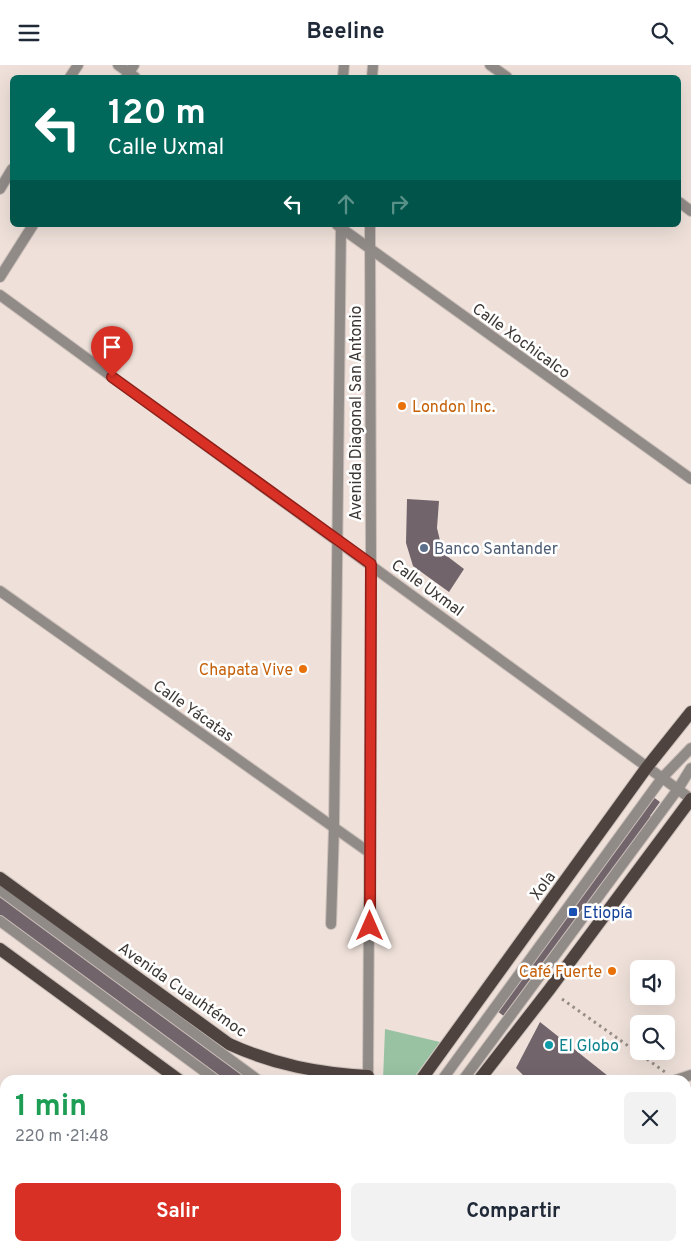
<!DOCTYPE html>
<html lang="es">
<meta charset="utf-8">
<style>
:root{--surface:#fff;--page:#f2f2f3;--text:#1f2937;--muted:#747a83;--accent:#d93025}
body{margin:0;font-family:Overpass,sans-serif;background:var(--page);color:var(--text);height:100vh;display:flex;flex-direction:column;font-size:19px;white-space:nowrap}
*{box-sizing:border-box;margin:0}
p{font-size:16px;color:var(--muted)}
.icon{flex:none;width:28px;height:28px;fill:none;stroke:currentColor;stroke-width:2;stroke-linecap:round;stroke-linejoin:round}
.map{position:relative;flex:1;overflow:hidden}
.panel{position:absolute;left:0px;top:1010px;width:691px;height:176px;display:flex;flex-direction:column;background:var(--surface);border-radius:15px 15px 0 0;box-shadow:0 5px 20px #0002}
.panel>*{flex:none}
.banner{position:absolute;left:10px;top:10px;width:671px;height:152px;border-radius:8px;box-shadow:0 5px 20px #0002;background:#00695c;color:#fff;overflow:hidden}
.tools{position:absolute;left:630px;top:895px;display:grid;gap:10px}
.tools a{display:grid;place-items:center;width:45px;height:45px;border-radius:8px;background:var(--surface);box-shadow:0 5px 20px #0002;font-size:25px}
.pin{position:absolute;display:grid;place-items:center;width:42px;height:42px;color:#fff;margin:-51px -21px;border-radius:50% 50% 50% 0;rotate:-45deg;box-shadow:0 0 5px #0007}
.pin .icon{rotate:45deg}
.me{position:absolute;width:55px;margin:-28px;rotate:0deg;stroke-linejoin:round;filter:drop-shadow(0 0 4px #0008)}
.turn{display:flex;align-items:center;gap:18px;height:105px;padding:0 15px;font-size:22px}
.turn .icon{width:65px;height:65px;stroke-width:2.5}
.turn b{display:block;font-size:35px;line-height:42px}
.lanes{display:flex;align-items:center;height:48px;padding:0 15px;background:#0003;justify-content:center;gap:25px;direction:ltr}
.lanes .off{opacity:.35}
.round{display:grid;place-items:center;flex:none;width:52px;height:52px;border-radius:8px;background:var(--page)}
.head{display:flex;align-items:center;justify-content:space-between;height:85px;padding:0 15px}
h1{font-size:30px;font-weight:700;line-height:38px;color:#1e9e55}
.cta{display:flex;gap:10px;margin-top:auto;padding:10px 15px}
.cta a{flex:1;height:58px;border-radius:8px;background:var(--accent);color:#fff;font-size:20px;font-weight:700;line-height:58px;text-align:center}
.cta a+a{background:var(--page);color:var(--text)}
header{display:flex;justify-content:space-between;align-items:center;height:65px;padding:0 15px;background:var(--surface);font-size:22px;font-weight:700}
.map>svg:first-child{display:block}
</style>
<header><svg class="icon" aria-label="menu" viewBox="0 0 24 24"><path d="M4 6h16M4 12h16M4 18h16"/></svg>Beeline<svg class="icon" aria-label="search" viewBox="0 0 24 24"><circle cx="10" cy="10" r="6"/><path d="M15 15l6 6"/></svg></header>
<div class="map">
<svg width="691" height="1186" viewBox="0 0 691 1186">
<rect width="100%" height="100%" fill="#efe1da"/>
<g fill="#99c2a3">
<polygon points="385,964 440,977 412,1015 383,1015"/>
<polygon points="196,1181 288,1181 284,1186 197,1186"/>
</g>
<g fill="#71646a">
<polygon points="407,434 439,436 437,463 443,488 464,504 449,527 413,501 406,478"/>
<polygon points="652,731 660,737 650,751 654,753 509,955 493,943"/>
<polygon points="0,825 250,1010 246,1015 217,1015 0,854"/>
<polygon points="540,957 608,1011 596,1015 528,1015 516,1003"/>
<polygon points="30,1181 177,1181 179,1186 27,1186"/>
<polygon points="581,1181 668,1181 665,1186 581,1186"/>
</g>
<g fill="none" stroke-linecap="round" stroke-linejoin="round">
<defs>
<g id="service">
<polyline points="0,825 258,1015"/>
<polyline points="0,856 216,1015"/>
<polyline points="442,1015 662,713 691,683"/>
<polyline points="463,1015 678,724 691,703"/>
<polyline points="686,1088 691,1105"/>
<polyline points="460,1181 466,1186"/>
</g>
<g id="minor">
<polyline points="118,0 135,12"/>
<polyline points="490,0 507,12"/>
<polyline points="679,137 691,146"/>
<polyline points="337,160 691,414"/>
<polyline points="0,230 691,734"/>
<polyline points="0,526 370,788"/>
<polyline points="331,859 334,763"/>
<polyline points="676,1015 691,1010"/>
</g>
<g id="tertiary">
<polyline points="70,12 78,0"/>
<polyline points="126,12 134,0"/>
<polyline points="343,12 344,0"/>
<polyline points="372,12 373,0"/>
<polyline points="0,124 12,104"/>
<polyline points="0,212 33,160"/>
<polyline points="334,763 341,160"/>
<polyline points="368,1015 371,499 370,160"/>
<polyline points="332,1186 332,1181"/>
</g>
<polyline id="secondary" points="686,1063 691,1062"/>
<g id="primary">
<path d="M0,813L229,979C275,1000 318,1008 368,1011"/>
<polyline points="0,884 179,1015"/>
<polyline points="421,1015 647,702 691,647"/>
<polyline points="479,1015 549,925 691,734"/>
<polyline points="407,1181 414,1186"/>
<polyline points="487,1181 494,1186"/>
<polyline points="298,1186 302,1181"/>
<polyline points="351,1186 354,1181"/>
</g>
</defs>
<use href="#service" stroke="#cbbfb9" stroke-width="12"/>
<use href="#minor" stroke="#cbbfb9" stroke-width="12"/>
<use href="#tertiary" stroke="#cbbfb9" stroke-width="12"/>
<use href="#secondary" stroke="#cbbfb9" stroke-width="12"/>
<use href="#primary" stroke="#cbbfb9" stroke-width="14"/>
<polyline stroke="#978e89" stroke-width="3" stroke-dasharray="2.5 4" stroke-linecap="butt" points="562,934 665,1007"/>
<use href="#service" stroke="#918b88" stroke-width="10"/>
<use href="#minor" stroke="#918b88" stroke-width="10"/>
<use href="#tertiary" stroke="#918b88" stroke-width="10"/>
<use href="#secondary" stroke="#69615d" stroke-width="10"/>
<use href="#primary" stroke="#4e433f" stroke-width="12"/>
</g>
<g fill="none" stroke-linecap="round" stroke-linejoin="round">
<defs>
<polyline id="route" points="112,312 371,499 370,861"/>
</defs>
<use href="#route" stroke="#8d1f18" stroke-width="12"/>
<use href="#route" stroke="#d93025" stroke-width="9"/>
</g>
<g fill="#e8710a" stroke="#fff" stroke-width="2">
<circle cx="402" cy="341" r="5"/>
<circle cx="303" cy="604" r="5"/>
<circle cx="612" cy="906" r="5"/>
</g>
<circle fill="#5c6f8a" stroke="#fff" stroke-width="2" cx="424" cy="483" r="5"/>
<rect fill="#1a4fb4" stroke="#fff" stroke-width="2" x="568" y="842" width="10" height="10" rx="2.5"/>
<circle fill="#0f9aa8" stroke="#fff" stroke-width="2" cx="549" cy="980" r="5"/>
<g text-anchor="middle" stroke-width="5" stroke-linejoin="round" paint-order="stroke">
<g font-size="16" fill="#3d3835" stroke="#fff">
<text transform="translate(522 275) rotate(36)" y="6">Calle Xochicalco</text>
<text transform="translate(355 348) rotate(-90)" y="6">Avenida Diagonal San Antonio</text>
<text transform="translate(428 522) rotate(36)" y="6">Calle Uxmal</text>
<text transform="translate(194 645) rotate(35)" y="6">Calle Yácatas</text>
<text transform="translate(542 820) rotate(-54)" y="6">Xola</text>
<text transform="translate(183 924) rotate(35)" y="6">Avenida Cuauhtémoc</text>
</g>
<g font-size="16" fill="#c56008" stroke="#fff" text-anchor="end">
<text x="412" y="347" text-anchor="start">London Inc.</text>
<text x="293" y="610">Chapata Vive</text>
<text x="602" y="912">Café Fuerte</text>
</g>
<g font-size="16" fill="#4e5e75" stroke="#fff" text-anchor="start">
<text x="434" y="489">Banco Santander</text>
</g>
<g font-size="16" fill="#164399" stroke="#fff" text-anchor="start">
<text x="583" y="853">Etiopía</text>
</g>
<g font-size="16" fill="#0d838f" stroke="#fff" text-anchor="start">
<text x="559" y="986">El Globo</text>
</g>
</g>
</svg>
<div class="tools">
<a><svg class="icon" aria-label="sound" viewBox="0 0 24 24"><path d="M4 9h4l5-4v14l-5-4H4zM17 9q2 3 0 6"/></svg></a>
<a><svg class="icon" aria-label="search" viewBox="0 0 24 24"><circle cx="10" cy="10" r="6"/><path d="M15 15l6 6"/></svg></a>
</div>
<div class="pin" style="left:112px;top:312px;background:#d93025"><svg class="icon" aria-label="arrive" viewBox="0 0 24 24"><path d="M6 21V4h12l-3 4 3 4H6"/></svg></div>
<svg class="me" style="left:370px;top:861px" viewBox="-20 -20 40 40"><path d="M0-17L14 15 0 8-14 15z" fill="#d93025" stroke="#fff" stroke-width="4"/></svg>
<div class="banner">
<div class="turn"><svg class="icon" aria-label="left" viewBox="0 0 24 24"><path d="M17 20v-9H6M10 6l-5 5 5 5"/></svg><div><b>120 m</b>Calle Uxmal</div></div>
<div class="lanes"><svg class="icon" aria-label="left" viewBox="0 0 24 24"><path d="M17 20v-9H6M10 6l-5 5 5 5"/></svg><svg class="icon off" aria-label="ahead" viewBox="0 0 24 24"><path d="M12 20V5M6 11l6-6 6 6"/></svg><svg class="icon off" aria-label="right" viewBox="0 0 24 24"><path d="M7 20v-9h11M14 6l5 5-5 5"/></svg></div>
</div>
<section class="panel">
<div class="head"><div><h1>1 min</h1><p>220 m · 21:48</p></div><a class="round"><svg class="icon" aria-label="close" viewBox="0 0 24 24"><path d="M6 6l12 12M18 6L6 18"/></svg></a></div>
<div class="cta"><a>Salir</a><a>Compartir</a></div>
</section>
</div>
